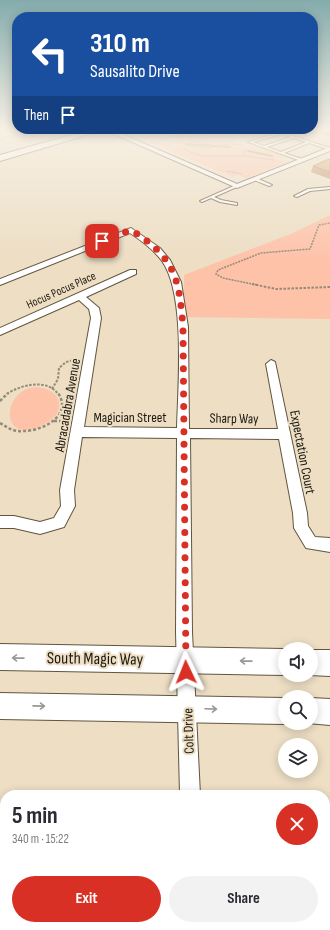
<!DOCTYPE html>
<meta charset="utf-8">
<style>
:root{--surface:#fff;--page:#f2f2f3;--text:#2b2b33;--muted:#7c7c81;--accent:#d93025}
body{margin:0;font-family:"Sofia Sans Condensed",sans-serif;background:var(--page);color:var(--text);height:100vh;display:flex;flex-direction:column;font-size:15px;white-space:nowrap}
*{box-sizing:border-box;margin:0}
p{font-size:13px;color:var(--muted)}
.icon{flex:none;width:22px;height:22px;fill:none;stroke:currentColor;stroke-width:2;stroke-linecap:round;stroke-linejoin:round}
.map{position:relative;flex:1;overflow:hidden}
.sheet{position:absolute;left:0px;top:790px;width:330px;height:140px;display:flex;flex-direction:column;background:var(--surface);border-radius:16px 16px 0 0;box-shadow:0 2px 10px #0003}
.sheet>*{flex:none}
.guide{position:absolute;left:12px;top:12px;width:306px;height:122px;border-radius:16px;box-shadow:0 2px 10px #0003;background:#1a4fa0;color:#fff;overflow:hidden}
.controls{position:absolute;left:278px;top:642px;display:grid;gap:8px}
.controls a{display:grid;place-items:center;width:40px;height:40px;border-radius:50%;background:var(--surface);box-shadow:0 2px 10px #0003;font-size:20px}
.pin{position:absolute;display:grid;place-items:center;width:34px;height:34px;color:#fff;margin:-17px;border-radius:8px;box-shadow:0 2px 6px #0006}
.me{position:absolute;width:44px;margin:-22px;rotate:358deg;stroke-linejoin:round;filter:drop-shadow(0 0 3px #0008)}
.turn{display:flex;align-items:center;gap:14px;height:84px;padding:0 12px;font-size:18px}
.turn .icon{width:52px;height:52px;stroke-width:2.5}
.turn b{display:block;font-size:28px;line-height:34px}
.then{display:flex;align-items:center;height:38px;padding:0 12px;background:#0003;gap:8px;font-size:15px}
.round{display:grid;place-items:center;flex:none;width:42px;height:42px;border-radius:21px;background:var(--page)}
.summary{display:flex;align-items:center;justify-content:space-between;height:68px;padding:0 12px}
h1{font-size:24px;font-weight:700;line-height:30px}
.button{display:flex;gap:8px;margin-top:auto;padding:8px 12px}
.button a{flex:1;height:46px;border-radius:24px;background:var(--accent);color:#fff;font-size:16px;font-weight:700;line-height:46px;text-align:center}
.button a+a{background:var(--page);color:var(--text)}
.map>svg:first-child{display:block}
</style>
<div class="map">
<svg width="330" height="930" viewBox="0 0 330 930">
<rect width="100%" height="100%" fill="#eddec4"/>
<g fill="#fec2a9">
<path d="M188,130H236L250,135L238,136L229,143C248,143 266,150 283,156L276,159L287,162L246,178L239,175L233,177L149,142Z"/>
<polygon points="330,215 330,319 184,317 184,275 293,233"/>
<path d="M36,387C47,388 60,393 59,406C59,414 51,421 44,424C0,449 0,389 36,387Z"/>
</g>
<g fill="none" stroke-linecap="round" stroke-linejoin="round">
<g stroke="#8f9e53" stroke-width="2">
<polyline points="0,132 9,130"/>
<polyline points="186,144 230,147"/>
<polyline points="248,151 272,156"/>
</g>
<defs>
<g id="lane">
<path d="M281,132L330,148V150L309,143L284,153L302,159L301,161L248,142ZM281,134L291,137L264,146L253,142ZM294,138L306,142L281,152L267,147Z"/>
<polygon points="254,178 256,178 272,185 269,186 254,180"/>
<polygon points="236,185 239,186 214,197 221,200 237,203 237,205 220,202 211,198 202,202 200,201"/>
<polygon points="330,187 330,189 310,191 297,197 294,196 308,189"/>
</g>
<g id="street">
<polygon points="105,130 113,130 237,184 330,147 330,151 237,188"/>
<path d="M131,228L160,248L170,260L181,282L188,327L189,429H278L266,364L271,360L275,362L307,513L308,526L315,537L330,538V552L306,548L294,528L293,513L279,439L190,438L192,632L200,795H180L176,632L177,438L82,437L74,490L75,506L64,527L40,534L14,528H0V516H14L40,522L54,518L61,506L60,490L91,318L89,309L79,300L0,335V328L130,270H136V274L86,297L99,308L101,318L84,427L177,428C178,386 186,295 162,261C154,250 142,241 130,233L0,285V279Z"/>
<polygon points="5,846 5,868 0,870 0,848"/>
<polygon points="27,925 51,925 49,930 25,930"/>
<rect x="180" y="925" width="24" height="5"/>
</g>
<g id="secondary">
<polygon points="0,644 285,649 285,675 0,670"/>
<polygon points="311,650 330,650 330,676 309,675 311,675"/>
<polygon points="0,693 285,698 285,723 289,723 285,724 0,719"/>
<polygon points="311,698 330,699 330,725 307,723 311,723"/>
</g>
<polygon id="primary" points="89,130 104,130 0,161 0,155"/>
</defs>
<use href="#lane" stroke="#62553f" stroke-width="2"/>
<use href="#street" stroke="#62553f" stroke-width="2"/>
<use href="#secondary" stroke="#62553f" stroke-width="2"/>
<use href="#primary" stroke="#62553f" stroke-width="2"/>
<g stroke="#948a77" stroke-width="1" stroke-dasharray="1.5 1" stroke-linecap="butt">
<polyline points="204,134 221,132"/>
<polyline points="0,140 33,130"/>
<polyline points="158,141 183,133 202,132 204,134 191,137 190,141 212,145"/>
<polyline points="175,141 182,138 178,135"/>
<polyline points="243,145 231,144 207,148 187,146 183,149 201,156 247,156 274,160"/>
<polyline points="245,156 243,153 247,149"/>
<polyline points="227,171 242,174"/>
</g>
<polyline stroke="#948a77" stroke-width="1.5" stroke-dasharray="2 1" stroke-linecap="butt" points="257,285 223,278 216,274 218,270 261,253 310,249 319,225 330,223"/>
<g stroke="#948a77" stroke-width="2" stroke-dasharray="2.5 1.5" stroke-linecap="butt">
<polyline points="252,284 276,289 330,287"/>
<polyline points="52,389 58,379 59,368 66,362 78,359"/>
<path d="M7,394C20,385 47,378 58,394"/>
</g>
<g stroke="#948a77" stroke-width="2.5" stroke-dasharray="3 2" stroke-linecap="butt">
<polyline points="0,401 8,393"/>
<polyline points="54,421 65,421"/>
<path d="M0,423C8,428 14,432 24,431C43,431 73,415 58,393"/>
</g>
<use href="#lane" fill="#fff" fill-rule="evenodd"/>
<use href="#street" fill="#fff" fill-rule="evenodd"/>
<use href="#secondary" fill="#fff" fill-rule="evenodd"/>
<use href="#primary" fill="#fff" fill-rule="evenodd"/>
</g>
<g fill="#bb8759">
<polygon points="297,130 330,130 330,137 317,132 311,134"/>
<polygon points="330,160 330,179 311,172 313,166"/>
</g>
<polygon fill="#996e48" points="312,130 317,130 317,132 311,134"/>
<g fill="#da9d67" stroke="#996e48">
<polygon points="323,130 330,130 330,132"/>
<polygon points="329,159 330,160 330,172 313,166"/>
</g>
<defs><path id="oneway-shaft" d="M-6 0H5M1.5-3L5.5 0L1.5 3" fill="none" stroke-width="1.6" stroke-linecap="round" stroke-linejoin="round"/></defs>
<g stroke="#9a9893">
<use href="#oneway-shaft" transform="translate(18 658) rotate(-179)"/>
<use href="#oneway-shaft" transform="translate(246 661) rotate(-179)"/>
<use href="#oneway-shaft" transform="translate(39 706) rotate(1)"/>
<use href="#oneway-shaft" transform="translate(211 709) rotate(2)"/>
</g>
<linearGradient id="sky" x2="0" y2="1"><stop stop-color="#84abac"/><stop offset="0.5" stop-color="#f7f0e4"/><stop offset="1" stop-color="#f7f0e4" stop-opacity="0"/></linearGradient>
<rect width="330" height="260" fill="url(#sky)"/>
<g fill="none" stroke-linecap="round" stroke-linejoin="round">
<path stroke="#d93025" stroke-width="7" stroke-dasharray="0 12.6" d="M102,241L131,230C175,258 179,277 183,327L186,672"/>
</g>
<g text-anchor="middle" stroke-width="4" stroke-linejoin="round" paint-order="stroke">
<g font-size="12" fill="#1e1910" stroke="#eddec4">
<text transform="translate(61 290) rotate(-24)" y="4">Hocus Pocus Place</text>
</g>
<g font-size="14" fill="#1e1910" stroke="#eddec4">
<text transform="translate(67 405) rotate(-80)" y="5">Abracadabra Avenue</text>
<text x="130" y="422">Magician Street</text>
<text transform="translate(234 418) rotate(1)" y="5">Sharp Way</text>
<text transform="translate(303 452) rotate(79)" y="5">Expectation Court</text>
<text transform="translate(188 731) rotate(-92)" y="5">Colt Drive</text>
</g>
<g font-size="17" fill="#1e1910" stroke="#eddec4">
<text transform="translate(95 658) rotate(1)" y="6">South Magic Way</text>
</g>
</g>
</svg>
<div class="controls">
<a><svg class="icon" aria-label="sound" viewBox="0 0 24 24"><path d="M4 9h4l5-4v14l-5-4H4zM17 9q2 3 0 6"/></svg></a>
<a><svg class="icon" aria-label="search" viewBox="0 0 24 24"><circle cx="10" cy="10" r="6"/><path d="M15 15l6 6"/></svg></a>
<a><svg class="icon" aria-label="layers" viewBox="0 0 24 24"><path d="M12 4l9 5-9 5-9-5zM3 14l9 5 9-5"/></svg></a>
</div>
<div class="pin" style="left:102px;top:241px;background:#d93025"><svg class="icon" aria-label="arrive" viewBox="0 0 24 24"><path d="M6 21V4h12l-3 4 3 4H6"/></svg></div>
<svg class="me" style="left:186px;top:672px" viewBox="-20 -20 40 40"><path d="M0-17L14 15 0 8-14 15z" fill="#d93025" stroke="#fff" stroke-width="4"/></svg>
<div class="guide">
<div class="turn"><svg class="icon" aria-label="left" viewBox="0 0 24 24"><path d="M17 20v-9H6M10 6l-5 5 5 5"/></svg><div><b>310 m</b>Sausalito Drive</div></div>
<div class="then">Then<svg class="icon" aria-label="arrive" viewBox="0 0 24 24"><path d="M6 21V4h12l-3 4 3 4H6"/></svg></div>
</div>
<section class="sheet">
<div class="summary"><div><h1>5 min</h1><p>340 m · 15:22</p></div><a class="round" style="background:#d93025;color:#fff"><svg class="icon" aria-label="close" viewBox="0 0 24 24"><path d="M6 6l12 12M18 6L6 18"/></svg></a></div>
<div class="button"><a>Exit</a><a>Share</a></div>
</section>
</div>
